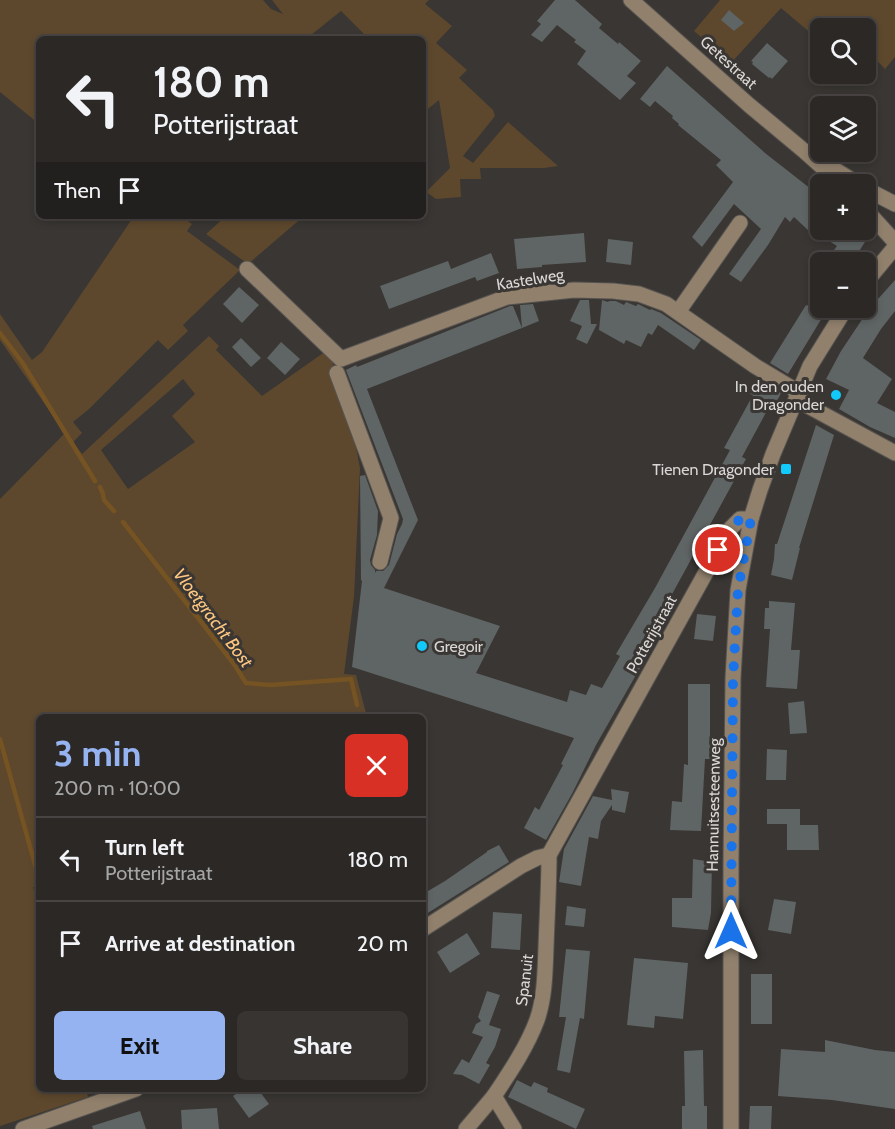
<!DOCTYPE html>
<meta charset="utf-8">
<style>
:root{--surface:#2b2826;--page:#373432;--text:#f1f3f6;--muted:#a6a6a7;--line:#474443;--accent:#95b2f1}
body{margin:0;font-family:Cabin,sans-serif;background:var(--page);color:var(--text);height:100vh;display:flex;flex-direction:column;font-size:22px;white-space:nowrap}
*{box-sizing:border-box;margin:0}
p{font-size:20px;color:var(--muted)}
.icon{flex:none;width:33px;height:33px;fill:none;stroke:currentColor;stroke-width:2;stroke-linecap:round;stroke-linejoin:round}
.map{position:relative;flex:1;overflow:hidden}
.drawer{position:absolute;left:36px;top:714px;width:390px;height:378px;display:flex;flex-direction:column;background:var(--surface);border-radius:9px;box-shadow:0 3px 9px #0003,0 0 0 2px var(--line)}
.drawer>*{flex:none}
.hud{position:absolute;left:36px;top:36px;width:390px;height:183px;border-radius:9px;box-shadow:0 3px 9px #0003,0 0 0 2px var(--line);background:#2b2826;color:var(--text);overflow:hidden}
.controls{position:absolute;left:810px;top:18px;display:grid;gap:12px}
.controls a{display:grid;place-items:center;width:66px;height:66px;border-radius:9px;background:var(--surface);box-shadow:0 3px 9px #0003,0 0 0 2px var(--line);font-size:30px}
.pin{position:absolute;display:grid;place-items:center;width:51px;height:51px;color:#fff;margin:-26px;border:3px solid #fff;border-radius:50%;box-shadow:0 2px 6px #0007}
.me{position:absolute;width:66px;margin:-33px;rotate:0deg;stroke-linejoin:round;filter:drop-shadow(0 0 4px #0008)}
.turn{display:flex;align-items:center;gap:21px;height:126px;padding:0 18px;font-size:27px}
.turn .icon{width:78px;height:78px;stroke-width:2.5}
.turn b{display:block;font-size:42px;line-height:51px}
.then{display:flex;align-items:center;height:57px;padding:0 18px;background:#0003;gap:12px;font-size:22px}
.round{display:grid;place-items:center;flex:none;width:63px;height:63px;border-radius:9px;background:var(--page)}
.overview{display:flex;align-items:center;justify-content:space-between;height:102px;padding:0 18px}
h1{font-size:36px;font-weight:700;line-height:45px;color:var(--accent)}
.primary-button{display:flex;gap:12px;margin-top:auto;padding:12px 18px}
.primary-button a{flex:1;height:69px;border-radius:9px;background:var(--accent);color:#111;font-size:24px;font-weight:700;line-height:69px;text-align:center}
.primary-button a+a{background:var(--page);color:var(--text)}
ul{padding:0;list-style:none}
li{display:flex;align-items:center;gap:18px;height:84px;padding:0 18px;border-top:2px solid var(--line)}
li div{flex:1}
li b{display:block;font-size:22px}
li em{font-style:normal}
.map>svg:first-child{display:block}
</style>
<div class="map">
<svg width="895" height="1129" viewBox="0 0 895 1129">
<rect width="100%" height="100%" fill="#393633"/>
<g fill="#5d482d" fill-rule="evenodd">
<polygon points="0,0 263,0 271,9 283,14 272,0 429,0 425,4 452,26 436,43 467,70 459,78 493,110 495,116 463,156 473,163 508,122 558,166 544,168 480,168 481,179 460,179 461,197 436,199 426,192 450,168 439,100 423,113 423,39 369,39 341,11 306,39 39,39 39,124 0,92"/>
<polygon points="720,0 895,0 895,57 885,69 866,49 866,28 845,28 831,16 813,35 781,8 731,63 694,31"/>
<path d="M134,216H181L192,224L187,231L240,270L183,325L188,331L168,350L158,340L89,409L73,422L82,433L73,442L82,454L209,336L219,346L216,350L262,396L326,351L333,361V372L354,437L360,468L354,597L344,674L356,675L367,717H39V887H33L39,910V1089H86L88,1097L0,1126V499L65,433L0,340V314L32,360L42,352ZM183,379L195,394L172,416L195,442L128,489L101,450Z"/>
<polygon points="226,216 304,216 248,264 206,234"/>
</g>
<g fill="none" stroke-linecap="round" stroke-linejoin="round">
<g stroke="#765323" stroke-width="4.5">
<polyline points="0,333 22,362 95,481"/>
<polyline points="100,487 103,494 104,500 114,511"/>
<polyline points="123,522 234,664 246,683 270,685 351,679 357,705"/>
<polyline points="359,716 360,717"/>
<polyline points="0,739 39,879"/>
</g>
</g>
<g fill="#5f6465">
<polygon points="555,0 575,0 602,24 599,28 618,44 619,42 641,61 627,76 636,83 620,100 577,64 586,51 574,42 576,40 557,25 542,42 531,35 541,24 537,21"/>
<polygon points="729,10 744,23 734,31 721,20"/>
<polygon points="767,43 788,61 772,79 770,77 769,78 752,64 753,62 751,61"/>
<polygon points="667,66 765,153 820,196 820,236 812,230 810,232 794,217 790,222 785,217 768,245 741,282 729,274 761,229 734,204 702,247 692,237 733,182 716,165 721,160 678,125 679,124 672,118 673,116 655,101 650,107 640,99"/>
<polygon points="839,230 857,230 865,242 852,262 825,262 837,246 829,241"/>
<polygon points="584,233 586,262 542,265 542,267 517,269 514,239"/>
<polygon points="608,239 633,242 631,265 606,262"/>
<polygon points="491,253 499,273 477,281 475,277 389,309 380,286 448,261 451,269"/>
<polygon points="895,280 895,311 881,329 863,358 892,379 877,403 895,412 895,438 870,427 839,409 849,390 826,379 841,351 869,309"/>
<polygon points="239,287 259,305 242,323 223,304"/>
<polygon points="820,287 820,308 828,308 788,374 770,363 806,305 807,306"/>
<polygon points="580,300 589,300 591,324 597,324 587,344 576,339 582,326 570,321"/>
<polygon points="602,300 608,302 609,301 616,301 624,305 626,302 636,306 638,304 650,310 651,309 661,313 701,340 694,350 658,325 652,335 648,333 641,347 626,340 624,344 599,330"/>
<polygon points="533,304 539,321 522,328 520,305"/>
<polygon points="510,306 513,306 522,328 367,389 418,520 384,588 500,626 476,673 567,702 570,690 586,695 591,684 602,688 620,656 616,654 655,588 730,450 724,448 753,395 750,394 756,383 759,380 781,393 774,407 770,405 742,457 746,459 647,640 649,641 634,664 640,668 596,745 573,792 546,840 524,828 535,807 539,810 563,765 561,764 574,738 352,667 362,581 361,580 360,476 365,475 378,511 377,535 370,560 371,565 375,570 375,573 376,571 383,571 389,565 397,534 402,524 403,519 346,370 356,365 357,367"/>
<polygon points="241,338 261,358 251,367 232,347"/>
<polygon points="281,342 300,359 285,375 267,358"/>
<polygon points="816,425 834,435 799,548 800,548 792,580 771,575 774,559 775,544 777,544"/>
<polygon points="769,601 795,603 791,650 800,650 797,689 766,687 770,629 764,629 765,608 769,608"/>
<polygon points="697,614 716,616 713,641 694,639"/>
<polygon points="688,684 710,684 710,759 705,759 701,831 670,830 672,801 682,802 684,764 688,765"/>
<polygon points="804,701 807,733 790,734 788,703"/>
<polygon points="767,749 787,750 786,780 766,780"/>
<polygon points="611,789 629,792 625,813 612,810 612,805 601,821 598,839 589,837 581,886 559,882 564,849 593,796 612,800"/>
<polygon points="767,809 800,809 800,825 818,825 819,850 787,850 787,824 767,824"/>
<polygon points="499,845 509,862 423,916 423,894 445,881 487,852 487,851"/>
<polygon points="693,859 712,862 711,913 708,930 672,927 672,898 692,898"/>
<polygon points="774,899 796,902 791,934 768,930"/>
<polygon points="567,906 586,909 584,927 565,925"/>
<polygon points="493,912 522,914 520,950 491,948"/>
<polygon points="467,933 480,954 450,973 437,952"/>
<polygon points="566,949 590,951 584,1019 580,1018 570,1073 557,1070 566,1017 559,1017"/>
<polygon points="634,958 688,963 683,1019 655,1016 654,1028 627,1025"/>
<rect x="751" y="974" width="21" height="50"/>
<polygon points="487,991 500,995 489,1025 501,1029 495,1047 486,1063 490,1065 479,1084 462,1075 453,1074 462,1059 469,1063 483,1037 472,1033 476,1024 481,1021 478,1017"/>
<polygon points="825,1040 875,1050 895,1052 895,1109 832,1100 778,1096 781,1049 825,1052"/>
<polygon points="703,1050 704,1106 707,1106 707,1129 682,1129 682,1106 685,1106 684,1051"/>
<polygon points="517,1080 531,1087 534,1082 548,1088 547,1092 585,1109 576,1129 508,1097"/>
<polygon points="243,1089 258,1089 269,1104 249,1118 233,1096"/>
<polygon points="750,1106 772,1106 771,1129 749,1129"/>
<polygon points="217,1108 219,1129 182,1129 181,1110"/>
<polygon points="140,1111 146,1129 93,1129 92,1126"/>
</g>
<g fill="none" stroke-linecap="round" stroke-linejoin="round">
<defs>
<g id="minor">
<polyline points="631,0 749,105 803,150 841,184"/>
<polyline points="834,169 858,184"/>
<polyline points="866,189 895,204"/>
<polyline points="866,210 895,242"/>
<polyline points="247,269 341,359 507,297 574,290 613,291 639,294 666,304 755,366 800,393"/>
<polyline points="866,282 895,247"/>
<polyline points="678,312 740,223"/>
<polyline points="337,373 391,518 380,562"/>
<polyline points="797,400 895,453"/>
<polyline points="423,929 521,866 537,858 549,855"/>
<polyline points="23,1129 136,1089"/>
<polyline points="466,1129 494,1096"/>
<path d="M514,1129L494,1096C510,1072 527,1047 537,1020C545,997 545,972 546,947C547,917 549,886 549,855L730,529L740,519H751"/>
<polyline points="731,1129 731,861 733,678 738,590 751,519 760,490 773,454 810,366 846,308"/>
</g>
</defs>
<use href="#minor" stroke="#565350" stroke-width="17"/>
<use href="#minor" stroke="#90806c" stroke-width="15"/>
</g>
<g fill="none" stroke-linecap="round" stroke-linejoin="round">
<polyline stroke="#1a73e8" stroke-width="10" stroke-dasharray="0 18" points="718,550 730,529 740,519 751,519 738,590 733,678 731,931"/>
</g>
<g fill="#11cafb" stroke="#393633" stroke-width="2">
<circle cx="836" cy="395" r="6"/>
<rect x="780" y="463" width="12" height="12" rx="3"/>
<circle cx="422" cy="646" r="6"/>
</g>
<g text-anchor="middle" stroke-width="6" stroke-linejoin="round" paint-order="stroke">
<g font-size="16" fill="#dad8d6" stroke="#393633">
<text transform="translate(729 62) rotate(42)" y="6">Getestraat</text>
<text transform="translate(530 279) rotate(-9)" y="6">Kastelweg</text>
<text transform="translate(651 634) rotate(-61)" y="6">Potterijstraat</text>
<text transform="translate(713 805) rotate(-89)" y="6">Hannuitsesteenweg</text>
<text transform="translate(524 980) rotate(-83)" y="6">Spanuit</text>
</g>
<g font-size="16" fill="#dad8d6" stroke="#393633" text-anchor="end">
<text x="824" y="392">In den ouden<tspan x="824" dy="18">Dragonder</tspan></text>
<text x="774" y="475">Tienen Dragonder</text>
<text x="434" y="652" text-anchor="start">Gregoir</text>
</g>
<g font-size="18" font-style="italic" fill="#fec780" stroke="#393633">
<text transform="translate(213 618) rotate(53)" y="6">Vloetgracht Bost</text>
</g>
</g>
</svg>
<div class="controls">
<a><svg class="icon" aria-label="search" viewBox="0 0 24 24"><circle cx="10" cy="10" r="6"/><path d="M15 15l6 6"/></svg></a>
<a><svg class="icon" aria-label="layers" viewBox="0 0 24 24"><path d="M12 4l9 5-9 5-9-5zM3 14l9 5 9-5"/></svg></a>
<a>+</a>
<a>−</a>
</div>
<div class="pin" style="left:718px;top:550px;background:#d93025"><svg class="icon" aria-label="arrive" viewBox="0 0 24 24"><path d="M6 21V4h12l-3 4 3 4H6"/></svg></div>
<svg class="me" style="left:731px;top:931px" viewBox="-20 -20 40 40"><path d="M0-17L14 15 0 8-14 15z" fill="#1a73e8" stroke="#fff" stroke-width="4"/></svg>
<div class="hud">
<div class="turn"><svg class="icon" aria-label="left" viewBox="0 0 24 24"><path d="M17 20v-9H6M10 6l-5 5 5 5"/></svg><div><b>180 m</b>Potterijstraat</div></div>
<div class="then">Then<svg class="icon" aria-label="arrive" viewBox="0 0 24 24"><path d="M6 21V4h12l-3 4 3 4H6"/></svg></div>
</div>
<section class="drawer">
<div class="overview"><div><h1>3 min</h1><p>200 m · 10:00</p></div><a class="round" style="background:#d93025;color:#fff"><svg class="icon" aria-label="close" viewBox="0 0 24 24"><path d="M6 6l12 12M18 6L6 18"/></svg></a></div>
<ul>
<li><svg class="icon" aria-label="left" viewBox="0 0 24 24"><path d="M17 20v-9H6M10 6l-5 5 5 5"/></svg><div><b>Turn left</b><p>Potterijstraat</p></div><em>180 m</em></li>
<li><svg class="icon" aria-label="arrive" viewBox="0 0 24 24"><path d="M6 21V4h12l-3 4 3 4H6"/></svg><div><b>Arrive at destination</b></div><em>20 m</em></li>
</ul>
<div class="primary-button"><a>Exit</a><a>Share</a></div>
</section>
</div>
